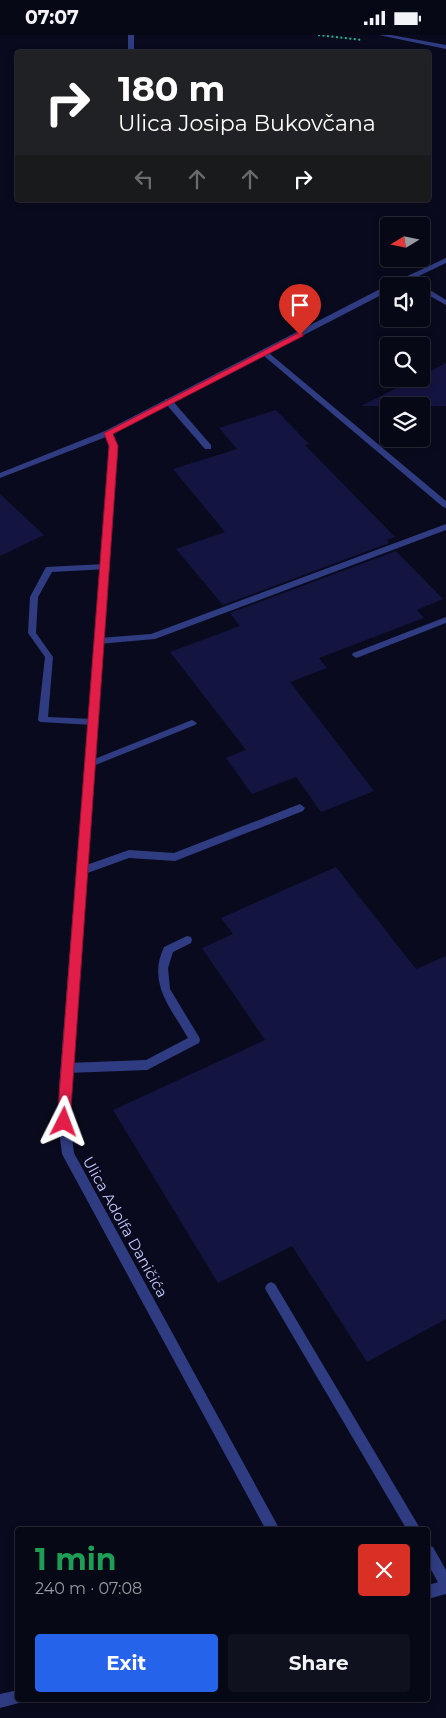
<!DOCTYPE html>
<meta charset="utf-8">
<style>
:root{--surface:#070816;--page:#10111f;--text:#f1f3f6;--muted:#989aa1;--line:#282935;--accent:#2563eb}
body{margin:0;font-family:Montserrat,sans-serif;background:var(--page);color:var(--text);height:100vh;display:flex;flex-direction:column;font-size:19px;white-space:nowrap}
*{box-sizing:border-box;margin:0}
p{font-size:16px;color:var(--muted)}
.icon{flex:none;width:28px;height:28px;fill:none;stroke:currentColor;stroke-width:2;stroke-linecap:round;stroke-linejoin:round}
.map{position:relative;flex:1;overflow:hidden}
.drawer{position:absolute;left:15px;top:1492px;width:415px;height:175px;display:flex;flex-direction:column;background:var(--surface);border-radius:5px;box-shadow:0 2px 8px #0003,0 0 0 1px var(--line)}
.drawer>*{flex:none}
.top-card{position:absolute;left:15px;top:15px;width:416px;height:152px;border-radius:5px;box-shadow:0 2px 8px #0003,0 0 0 1px var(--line);background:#202124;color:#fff;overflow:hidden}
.needle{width:32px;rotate:260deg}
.tools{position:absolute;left:380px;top:182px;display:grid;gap:10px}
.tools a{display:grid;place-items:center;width:50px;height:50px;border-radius:5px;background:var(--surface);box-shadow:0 2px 8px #0003,0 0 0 1px var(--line);font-size:25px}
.pin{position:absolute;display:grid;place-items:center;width:42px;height:42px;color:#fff;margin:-51px -21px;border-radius:50% 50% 50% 0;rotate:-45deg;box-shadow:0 0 5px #0007}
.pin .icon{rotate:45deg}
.me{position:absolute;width:55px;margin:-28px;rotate:3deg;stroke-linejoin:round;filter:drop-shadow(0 0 4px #0008)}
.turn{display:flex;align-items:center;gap:18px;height:105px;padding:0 20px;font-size:22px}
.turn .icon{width:65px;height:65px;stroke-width:2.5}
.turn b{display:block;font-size:35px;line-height:42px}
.lanes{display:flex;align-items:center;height:48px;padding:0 20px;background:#0003;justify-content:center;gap:25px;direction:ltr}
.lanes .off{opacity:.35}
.round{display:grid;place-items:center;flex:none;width:52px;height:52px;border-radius:5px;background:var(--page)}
.head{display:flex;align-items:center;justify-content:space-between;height:85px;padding:0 20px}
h1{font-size:30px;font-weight:700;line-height:38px;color:#1e9e55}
.button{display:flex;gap:10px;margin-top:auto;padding:10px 20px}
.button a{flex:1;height:58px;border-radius:5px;background:var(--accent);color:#fff;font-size:20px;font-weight:700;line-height:58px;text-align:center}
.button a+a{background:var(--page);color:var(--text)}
.status{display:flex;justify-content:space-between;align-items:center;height:35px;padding:0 25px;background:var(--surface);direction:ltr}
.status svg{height:14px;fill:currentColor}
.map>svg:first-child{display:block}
</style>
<div class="status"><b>07:07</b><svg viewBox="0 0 49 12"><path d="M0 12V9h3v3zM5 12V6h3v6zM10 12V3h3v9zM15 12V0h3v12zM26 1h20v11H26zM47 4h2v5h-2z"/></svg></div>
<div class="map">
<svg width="446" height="1683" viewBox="0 0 446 1683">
<rect width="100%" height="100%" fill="#090a1d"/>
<g fill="#141440">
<polygon points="446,328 446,371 361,371 415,344 421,344 421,341"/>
<polygon points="276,375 309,409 305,410 395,502 387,505 389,508 223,570 176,514 225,497 173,434 237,414 219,393"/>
<polygon points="0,459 44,500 0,521"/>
<polygon points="396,516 443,564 417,575 424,583 319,623 327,633 290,647 374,756 321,777 296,742 252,759 226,723 246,715 170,617 240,591 230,578"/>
<polygon points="336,832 416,934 446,921 446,1284 367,1327 292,1211 218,1248 113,1075 265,1005 202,913 233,899 221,883"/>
</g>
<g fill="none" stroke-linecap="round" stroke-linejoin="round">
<polyline stroke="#21b891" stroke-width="2" stroke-dasharray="2 2.5" stroke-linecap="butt" points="318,0 362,5"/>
<g fill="#2f3c81" fill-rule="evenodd">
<rect x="128" y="0" width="6" height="18"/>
<polygon points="403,242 409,242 446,265 446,270 421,256 421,251 413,251 403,246"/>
<polygon points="165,364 171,364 211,410 211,414 205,414 165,368"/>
<polygon points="446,489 446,495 155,604 99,609 95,606 99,603 151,599"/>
<polygon points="105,529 109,532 108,534 52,537 38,562 36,598 53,622 48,682 93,684 98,687 93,690 40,687 38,685 45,622 28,598 30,562 46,532"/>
<polygon points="446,582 446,588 359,622 356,623 352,620 353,618"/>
<polygon points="192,685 197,688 195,690 93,731 90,732 85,729 87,727"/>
<polygon points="300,769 305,773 303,776 175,826 129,823 82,840 78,839 77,836 78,833 129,815 174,818"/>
<path d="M187,901L191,902L192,905L191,908L173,917L168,933L170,954L199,1002L200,1005L199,1008L147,1035L67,1038L63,1036L62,1033L63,1030L67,1028L146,1025L188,1003C171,973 147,948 164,912Z"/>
<polygon points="271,1247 275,1249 421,1495 407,1495 267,1257 265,1253 267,1249"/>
<polygon points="428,1510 433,1512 446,1535 446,1555 441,1553 428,1529"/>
</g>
<g fill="#2f3c81" fill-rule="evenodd">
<polygon points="379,0 391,0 446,10 446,14"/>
<polygon points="446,223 446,228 398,251 389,251 389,256 269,318 446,466 446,473 443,472 264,321 112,399 118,411 71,1053 70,1087 74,1118 280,1495 266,1495 62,1119 58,1087 59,1053 110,411 106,402 0,443 0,438 105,396 386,251"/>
<polygon points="446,1545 446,1559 428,1564 428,1550"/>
<polygon points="18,1655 18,1665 24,1665 23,1667 0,1673 0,1659"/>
</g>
</g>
<polygon fill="#e11d48" stroke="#92132f" points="300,297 303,298 303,301 113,399 118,411 70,1087 68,1091 64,1093 59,1091 57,1087 109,411 104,398"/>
<g text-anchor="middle" stroke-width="5" stroke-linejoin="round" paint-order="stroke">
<g font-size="15" fill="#c6caff" stroke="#090a1d">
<text transform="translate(125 1192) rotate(61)" y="5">Ulica Adolfa Daničića</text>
</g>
</g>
</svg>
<div class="tools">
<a><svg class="needle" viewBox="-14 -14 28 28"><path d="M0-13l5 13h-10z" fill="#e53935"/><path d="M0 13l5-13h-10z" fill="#989aa1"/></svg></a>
<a><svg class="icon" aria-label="sound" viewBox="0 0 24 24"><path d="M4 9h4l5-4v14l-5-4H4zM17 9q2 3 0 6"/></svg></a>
<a><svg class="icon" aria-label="search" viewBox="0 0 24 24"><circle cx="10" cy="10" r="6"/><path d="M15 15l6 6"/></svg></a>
<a><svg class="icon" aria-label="layers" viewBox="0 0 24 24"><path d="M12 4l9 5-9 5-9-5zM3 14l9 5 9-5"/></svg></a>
</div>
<div class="pin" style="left:300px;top:300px;background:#d93025"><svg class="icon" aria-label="arrive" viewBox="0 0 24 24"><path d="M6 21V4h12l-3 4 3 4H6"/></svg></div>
<svg class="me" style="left:64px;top:1087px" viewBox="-20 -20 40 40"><path d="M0-17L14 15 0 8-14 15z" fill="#e11d48" stroke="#fff" stroke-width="4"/></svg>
<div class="top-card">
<div class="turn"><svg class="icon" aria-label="right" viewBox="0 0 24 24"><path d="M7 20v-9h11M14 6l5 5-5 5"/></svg><div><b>180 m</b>Ulica Josipa Bukovčana</div></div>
<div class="lanes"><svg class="icon off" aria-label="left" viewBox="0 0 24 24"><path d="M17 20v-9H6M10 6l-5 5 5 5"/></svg><svg class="icon off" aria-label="ahead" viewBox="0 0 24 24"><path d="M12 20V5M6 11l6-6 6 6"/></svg><svg class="icon off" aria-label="ahead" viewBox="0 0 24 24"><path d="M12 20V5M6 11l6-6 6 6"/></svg><svg class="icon" aria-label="right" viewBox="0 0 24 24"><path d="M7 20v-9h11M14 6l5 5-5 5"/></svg></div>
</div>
<section class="drawer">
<div class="head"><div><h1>1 min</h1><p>240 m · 07:08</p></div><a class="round" style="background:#d93025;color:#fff"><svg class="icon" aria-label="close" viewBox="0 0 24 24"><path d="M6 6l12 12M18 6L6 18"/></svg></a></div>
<div class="button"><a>Exit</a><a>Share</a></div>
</section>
</div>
